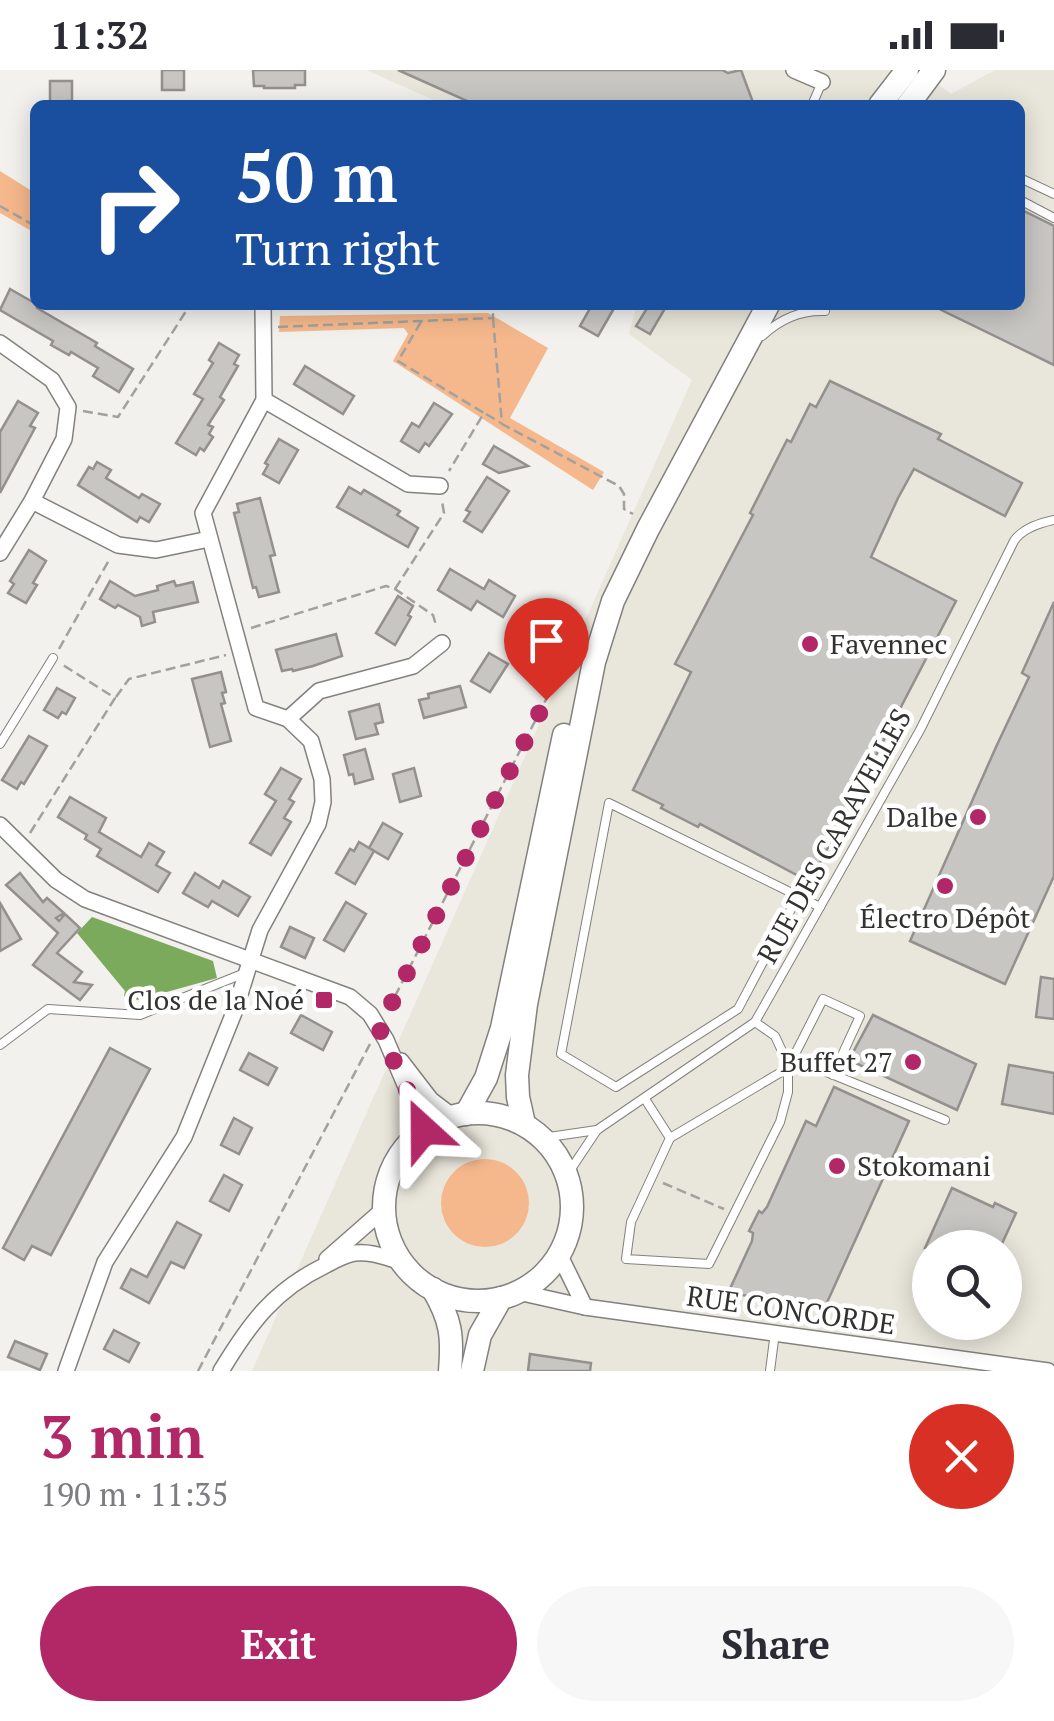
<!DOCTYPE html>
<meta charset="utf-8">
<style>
:root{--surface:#fff;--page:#f7f7f7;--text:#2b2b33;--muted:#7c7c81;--accent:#b22765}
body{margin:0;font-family:"PT Serif",serif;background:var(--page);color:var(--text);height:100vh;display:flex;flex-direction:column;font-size:38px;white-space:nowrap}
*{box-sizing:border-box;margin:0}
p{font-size:32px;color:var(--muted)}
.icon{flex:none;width:55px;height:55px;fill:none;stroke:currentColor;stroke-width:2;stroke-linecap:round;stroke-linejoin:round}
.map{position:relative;height:1301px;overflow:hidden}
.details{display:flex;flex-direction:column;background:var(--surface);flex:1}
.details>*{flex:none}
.top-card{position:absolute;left:30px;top:30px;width:995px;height:210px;border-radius:15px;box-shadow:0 5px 25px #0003;background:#1a4fa0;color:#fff;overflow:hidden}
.controls{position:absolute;left:912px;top:1160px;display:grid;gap:20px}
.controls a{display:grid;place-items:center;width:110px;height:110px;border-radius:50%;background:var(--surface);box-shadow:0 5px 25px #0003;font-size:50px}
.pin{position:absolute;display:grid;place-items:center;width:85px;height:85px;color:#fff;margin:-102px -42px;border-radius:50% 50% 50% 0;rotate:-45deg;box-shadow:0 0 10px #0007}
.pin .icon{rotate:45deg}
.me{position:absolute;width:110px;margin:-55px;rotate:336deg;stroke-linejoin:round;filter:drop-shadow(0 0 8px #0008)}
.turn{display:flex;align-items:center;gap:35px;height:210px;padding:0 40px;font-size:45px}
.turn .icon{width:130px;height:130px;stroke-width:2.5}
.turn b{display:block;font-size:70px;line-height:85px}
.round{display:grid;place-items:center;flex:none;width:105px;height:105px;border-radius:52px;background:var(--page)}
.summary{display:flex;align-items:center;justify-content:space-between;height:170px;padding:0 40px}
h1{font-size:60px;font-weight:700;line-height:75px;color:var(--accent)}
.action{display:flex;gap:20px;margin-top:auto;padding:20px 40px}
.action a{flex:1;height:115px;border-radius:60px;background:var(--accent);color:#fff;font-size:40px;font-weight:700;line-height:115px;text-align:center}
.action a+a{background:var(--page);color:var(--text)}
.status{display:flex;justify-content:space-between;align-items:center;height:70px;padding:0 50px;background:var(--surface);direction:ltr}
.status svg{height:28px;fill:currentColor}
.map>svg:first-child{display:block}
</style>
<div class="status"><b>11:32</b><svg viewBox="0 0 49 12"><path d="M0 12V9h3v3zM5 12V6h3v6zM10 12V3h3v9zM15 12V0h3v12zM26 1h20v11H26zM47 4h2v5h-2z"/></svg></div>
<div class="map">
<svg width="1054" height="1301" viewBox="0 0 1054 1301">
<rect width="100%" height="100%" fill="#f2f1ed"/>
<path fill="#e9e6db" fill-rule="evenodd" d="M366,0H920L951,24L995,0H1054V1301H252L692,310L629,264L637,235H1020V35H445ZM930,1178H1005V1252H930Z"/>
<g fill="#f5b88c">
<polygon points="0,101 35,123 35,163 0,143"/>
<polygon points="167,235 254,235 254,240 178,240"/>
<polygon points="488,243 548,278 510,348 604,402 593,420 393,291 408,264 404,258 279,262 280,246"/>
<circle cx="485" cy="1133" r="44"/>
</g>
<polygon fill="#7caa5c" points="92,847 213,891 217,908 138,930 124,926 125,921 77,863"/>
<g fill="#c8c6c2" stroke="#93908d" stroke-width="2.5">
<rect x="162" y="0" width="22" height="20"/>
<polygon points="253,0 305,0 305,15 295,15 295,18 264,18 264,16 254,16"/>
<polygon points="398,0 722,0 728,3 741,0 754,35 476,35"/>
<polygon points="50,11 72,11 72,31 67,31 67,35 50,35"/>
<polygon points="1020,139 1054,156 1054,295 931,235 1020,235"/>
<polygon points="10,219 38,235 37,238 97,273 95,276 133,299 119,322 93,306 98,298 71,282 69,285 51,275 53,271 0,240"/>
<polygon points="592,235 616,235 598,266 580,256"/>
<polygon points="649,235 667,235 650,264 636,256"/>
<polygon points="219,273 239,285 234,294 238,296 220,327 224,330 208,355 213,357 209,364 213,367 204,381 200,378 196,385 176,373 203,329 194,324 213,293 209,290"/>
<polygon points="305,296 354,326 343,344 294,314"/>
<polygon points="830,311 941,364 938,369 1022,413 1005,446 914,399 898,428 871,487 956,531 810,812 700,754 698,757 661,738 663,735 633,720 691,602 675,594 753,445 750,443 787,370 791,372 810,334 816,337"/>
<polygon points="18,331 38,343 30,356 35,358 0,423 0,362"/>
<polygon points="434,333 452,344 429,376 425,373 419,382 401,371 412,353 419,357"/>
<polygon points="279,369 298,380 279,413 263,404 268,395 265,393"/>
<polygon points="494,376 528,396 499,403 483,394"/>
<polygon points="97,392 111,400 106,408 139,428 142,424 160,434 149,452 140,447 137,452 78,415 89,397 93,399"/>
<polygon points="487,407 509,421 482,462 464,451 470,442 466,440"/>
<polygon points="349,417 361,424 364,420 400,441 397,445 418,458 408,477 337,437"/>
<polygon points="260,428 275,485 270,486 279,522 259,527 256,517 253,518 234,443 239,442 237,434"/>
<polygon points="29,480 46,491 33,513 37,515 26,533 8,523 14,514 10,511"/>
<polygon points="450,499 484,519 489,510 515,526 503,547 477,531 471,540 438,520"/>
<polygon points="110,511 135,526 158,520 157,516 174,511 176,516 193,512 198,532 153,542 155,552 142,556 140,547 118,535 115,538 100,529"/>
<polygon points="398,526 413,536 408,545 411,547 395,575 376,563"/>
<polygon points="1054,532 1054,806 1005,914 910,871 996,677 1029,607 1022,603"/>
<polygon points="336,564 342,586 313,596 293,601 292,599 282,601 276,580"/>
<polygon points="489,583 508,594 490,622 471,611"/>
<polygon points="221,602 226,622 222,623 225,633 221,634 231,671 210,677 192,609"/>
<polygon points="460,616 466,637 424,648 419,630 429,628 428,624"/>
<polygon points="57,618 75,628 66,644 62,642 58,648 44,640"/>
<polygon points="379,634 383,652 375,654 378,664 356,669 349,642"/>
<polygon points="29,666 47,676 24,714 21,712 17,719 2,710"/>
<polygon points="365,679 373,709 355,714 353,704 349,705 344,685"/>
<polygon points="281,698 301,709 289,729 294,732 284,748 291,752 271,785 250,773 276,731 265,724"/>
<polygon points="414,698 421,726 400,732 393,704"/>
<polygon points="70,727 106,748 99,762 141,787 149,773 164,782 156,795 170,803 158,822 97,786 101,779 85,769 87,765 58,747"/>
<polygon points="383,753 402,764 388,789 369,778"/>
<polygon points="359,772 374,781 355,814 336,803 350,779 354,781"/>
<polygon points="20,803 43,832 47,828 64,843 56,848 59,851 65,844 80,858 57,883 82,902 74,912 92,915 80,930 33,895 58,863 6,815"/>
<polygon points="195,803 219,818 223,811 250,827 238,846 212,831 208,837 183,823"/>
<polygon points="346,832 366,844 344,881 324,870"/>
<polygon points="0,833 21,869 0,881"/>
<polygon points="290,857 314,868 305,888 281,877"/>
<polygon points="1041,907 1054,909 1054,949 1036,947"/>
<polygon points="301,945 332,962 323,980 291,963"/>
<polygon points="873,945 976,994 957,1040 849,990"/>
<polygon points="110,978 150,999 51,1185 32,1176 24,1190 3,1178"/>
<polygon points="249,983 277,998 268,1015 240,1000"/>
<polygon points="1009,995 1054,1003 1054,1044 1002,1034"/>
<polygon points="834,1017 909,1051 825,1237 728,1223 752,1171 753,1163 749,1161 759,1141 762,1143 767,1137 806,1051 816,1056"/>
<polygon points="234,1048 252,1058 239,1084 221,1075"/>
<polygon points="224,1105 242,1115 229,1141 210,1131"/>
<polygon points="952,1118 993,1137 995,1133 1016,1143 1000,1178 925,1178"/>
<polygon points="177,1152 201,1165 184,1198 171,1192 149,1233 121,1218 131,1199 147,1207"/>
<polygon points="114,1260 139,1273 129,1292 104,1279"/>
<polygon points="15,1271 47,1284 40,1300 8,1287"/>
<polygon points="530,1284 591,1293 590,1301 528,1301"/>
</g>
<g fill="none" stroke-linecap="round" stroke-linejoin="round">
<defs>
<g id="lane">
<polyline points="812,35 822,12"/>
<polyline points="1020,108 1054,124"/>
<polyline points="1020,130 1054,148"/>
<path d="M762,266C780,249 800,240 825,241"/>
<polyline points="0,674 53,588"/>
<polyline points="798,826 738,939 616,1017 561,984 609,733 798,826 820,837"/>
<polyline points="755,952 775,966 788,994"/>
<polyline points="0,975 48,939 140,945 245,903"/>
<polyline points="792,988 945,1050"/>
<polyline points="793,988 823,929 860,946 833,1005"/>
<polygon points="788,998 788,1022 780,1052 709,1194 626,1189 631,1152 670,1068"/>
<polyline points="645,1029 670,1068"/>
<polyline points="542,1068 597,1060"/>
<path d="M567,1105L597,1060L755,952L920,660L1014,471C1022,459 1040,453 1054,450"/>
<polyline points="770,1301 775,1262"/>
</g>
<g id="street">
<polyline points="794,0 822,12"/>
<polyline points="0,273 52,310 68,337 64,369 32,431 0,483"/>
<polyline points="264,330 408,414 440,416"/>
<polyline points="32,431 118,475 156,480 209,469"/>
<polyline points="288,649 319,621 413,596 442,573"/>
<polyline points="0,755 56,810 85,829 350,927 370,944 386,970 415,1038 413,1069"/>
<polyline points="401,991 431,1030 452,1046"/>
<polyline points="559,1184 585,1237"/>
<polyline points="327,1189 384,1139"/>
<polyline points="518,1222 585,1237 1048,1301"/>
<polyline points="66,1301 105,1192 184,1067 235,940 260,860 318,754 323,732 322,709 311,671 288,649 256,638 203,443 264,330 263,235"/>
<path d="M221,1301C250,1253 274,1220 326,1195C335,1190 345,1185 355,1183C371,1181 387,1188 402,1192"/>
</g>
<g id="secondary">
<polyline points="880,35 907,0"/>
<polyline points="908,35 934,0"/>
<circle cx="478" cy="1137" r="94"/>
<polyline points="466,1044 486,1008 502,958 564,665"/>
<polyline points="524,1054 518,1027 517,1005 526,934 594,592 613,531 648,459 768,235"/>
<path d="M433,1219C451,1250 453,1266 450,1301"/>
<polyline points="472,1301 480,1265 501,1228"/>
</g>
</defs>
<use href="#lane" stroke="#82817d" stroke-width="10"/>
<use href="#street" stroke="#82817d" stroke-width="18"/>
<use href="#secondary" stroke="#82817d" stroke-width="25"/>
<g stroke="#a2a19e" stroke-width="2.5" stroke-dasharray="10 5" stroke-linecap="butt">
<polyline points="0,136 35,156"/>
<polyline points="493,248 502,354 619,416 624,424 624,439 633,444"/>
<polyline points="421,252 398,291 484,343 449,401"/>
<polyline points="278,257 493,248 493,235"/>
<polyline points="83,341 118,347 190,235"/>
<polyline points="486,344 501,353"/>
<polyline points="395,519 444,443 442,431"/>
<polyline points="251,558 386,516 395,519 433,545 436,555"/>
<polyline points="59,579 109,490"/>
<polyline points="116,627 129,609 226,585"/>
<polyline points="30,763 115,628 63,595"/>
<polyline points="388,940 561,600 572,589"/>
<polyline points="663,1113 724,1139"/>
<polyline points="198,1301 370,974"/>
</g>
<use href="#lane" stroke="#fff" stroke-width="8"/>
<use href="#street" stroke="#fff" stroke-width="15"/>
<use href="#secondary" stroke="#fff" stroke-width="22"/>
</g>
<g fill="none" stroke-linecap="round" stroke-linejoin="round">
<polyline stroke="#b22765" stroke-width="18" stroke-dasharray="0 32.4" points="424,1060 413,1069 415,1038 379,958 546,630"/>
</g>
<g fill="#b22765" stroke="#fff" stroke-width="4">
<circle cx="810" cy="574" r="10"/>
<circle cx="978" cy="747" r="10"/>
<circle cx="945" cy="816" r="10"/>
<rect x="314" y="920" width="20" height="20" rx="5"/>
<circle cx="913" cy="992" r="10"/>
<circle cx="837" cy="1096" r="10"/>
</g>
<g text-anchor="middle" stroke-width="9" stroke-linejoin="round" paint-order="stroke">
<g font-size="28" fill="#323230" stroke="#fff" text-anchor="end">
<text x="830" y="584" text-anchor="start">Favennec</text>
<text x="958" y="757">Dalbe</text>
<text x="945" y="858" text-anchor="middle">Électro Dépôt</text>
<text x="304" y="940">Clos de la Noé</text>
<text x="893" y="1002">Buffet 27</text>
<text x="857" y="1106" text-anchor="start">Stokomani</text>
</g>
<g font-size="28" fill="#323230" stroke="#fff">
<text transform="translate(834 766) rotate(-61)" y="10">RUE DES CARAVELLES</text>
<text transform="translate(791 1240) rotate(8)" y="10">RUE CONCORDE</text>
</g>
</g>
</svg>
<div class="controls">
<a><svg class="icon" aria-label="search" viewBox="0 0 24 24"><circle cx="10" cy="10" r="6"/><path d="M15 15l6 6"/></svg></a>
</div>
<div class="pin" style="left:546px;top:630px;background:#d93025"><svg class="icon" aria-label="arrive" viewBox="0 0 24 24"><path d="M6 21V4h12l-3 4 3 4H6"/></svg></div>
<svg class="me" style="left:424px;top:1060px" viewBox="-20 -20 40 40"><path d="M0-17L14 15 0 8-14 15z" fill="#b22765" stroke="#fff" stroke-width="4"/></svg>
<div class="top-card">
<div class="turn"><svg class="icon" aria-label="right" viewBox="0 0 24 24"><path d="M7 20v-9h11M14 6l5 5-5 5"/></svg><div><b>50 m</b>Turn right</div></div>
</div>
</div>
<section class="details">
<div class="summary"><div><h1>3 min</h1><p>190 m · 11:35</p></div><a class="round" style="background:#d93025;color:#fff"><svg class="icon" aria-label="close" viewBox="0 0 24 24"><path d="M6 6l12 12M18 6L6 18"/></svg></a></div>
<div class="action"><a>Exit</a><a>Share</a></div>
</section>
